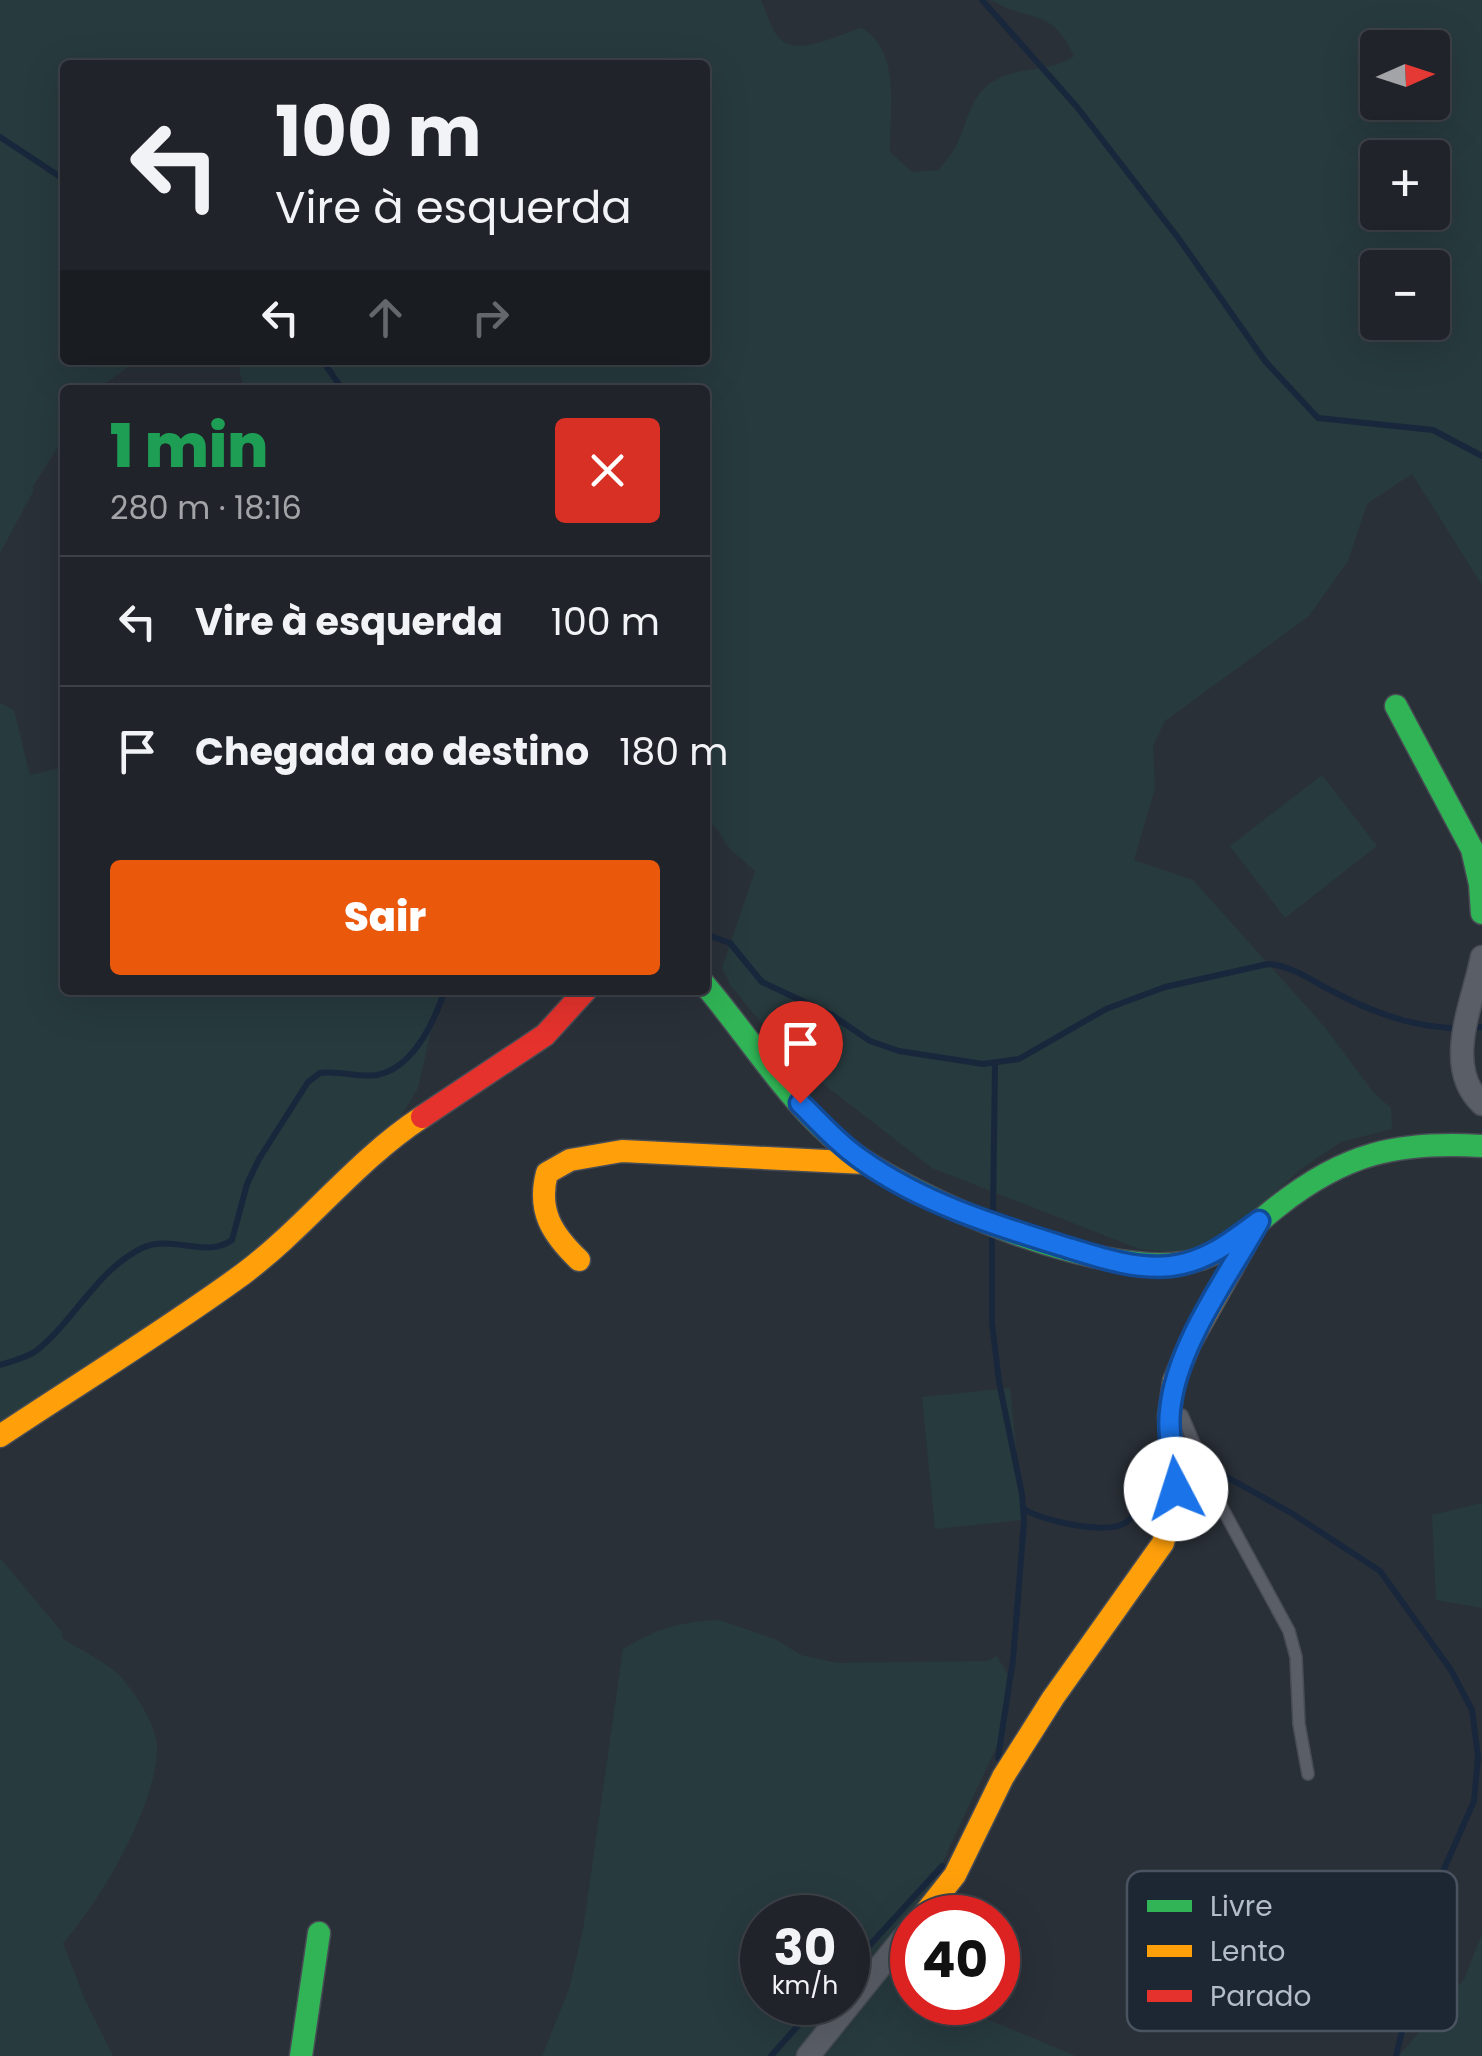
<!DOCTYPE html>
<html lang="pt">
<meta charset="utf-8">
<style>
:root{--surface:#20242a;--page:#2d3036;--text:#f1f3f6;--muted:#a2a4a8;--line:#3d4147;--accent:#ea580c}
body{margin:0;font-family:Poppins,sans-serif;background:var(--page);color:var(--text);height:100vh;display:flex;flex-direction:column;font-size:38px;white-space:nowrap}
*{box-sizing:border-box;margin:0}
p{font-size:32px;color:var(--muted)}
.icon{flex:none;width:55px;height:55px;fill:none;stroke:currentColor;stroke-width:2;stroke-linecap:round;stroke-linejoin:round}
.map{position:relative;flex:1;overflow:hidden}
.details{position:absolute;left:60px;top:385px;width:650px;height:610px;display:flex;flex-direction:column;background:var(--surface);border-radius:10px;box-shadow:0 10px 40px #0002,0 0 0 2px var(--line)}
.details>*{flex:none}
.hud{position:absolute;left:60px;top:60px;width:650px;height:305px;border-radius:10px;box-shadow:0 10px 40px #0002,0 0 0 2px var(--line);background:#20242a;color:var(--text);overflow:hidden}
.needle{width:65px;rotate:87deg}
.tools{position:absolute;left:1360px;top:30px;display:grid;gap:20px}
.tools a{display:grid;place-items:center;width:90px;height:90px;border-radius:10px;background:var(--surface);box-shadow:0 10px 40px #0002,0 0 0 2px var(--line);font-size:50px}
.speed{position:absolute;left:740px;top:1895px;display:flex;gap:20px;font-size:50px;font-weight:700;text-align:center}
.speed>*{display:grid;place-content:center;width:130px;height:130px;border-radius:50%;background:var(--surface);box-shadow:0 10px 40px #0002,0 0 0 2px var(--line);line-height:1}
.speed small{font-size:25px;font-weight:400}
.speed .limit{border:15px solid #d22;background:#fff;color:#111}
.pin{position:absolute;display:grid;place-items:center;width:85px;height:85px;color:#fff;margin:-102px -42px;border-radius:50% 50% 50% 0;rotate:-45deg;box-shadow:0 0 10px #0007}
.pin .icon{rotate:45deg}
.me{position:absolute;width:110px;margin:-55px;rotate:355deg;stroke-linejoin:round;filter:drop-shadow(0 0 8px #0008)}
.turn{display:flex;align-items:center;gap:35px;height:210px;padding:0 50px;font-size:45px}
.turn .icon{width:130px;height:130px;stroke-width:2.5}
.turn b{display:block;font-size:70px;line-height:85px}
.lanes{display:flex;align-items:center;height:95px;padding:0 50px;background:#0003;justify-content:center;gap:50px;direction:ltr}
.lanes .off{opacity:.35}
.round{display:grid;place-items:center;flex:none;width:105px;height:105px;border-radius:10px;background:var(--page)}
.headline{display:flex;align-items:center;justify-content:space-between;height:170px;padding:0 50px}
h1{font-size:60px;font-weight:800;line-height:75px;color:#1e9e55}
.action{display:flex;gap:20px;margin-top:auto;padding:20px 50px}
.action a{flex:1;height:115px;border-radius:10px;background:var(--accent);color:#fff;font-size:40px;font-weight:800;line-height:115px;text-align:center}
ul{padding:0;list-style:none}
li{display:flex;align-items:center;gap:30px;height:130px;padding:0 50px;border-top:2px solid var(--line)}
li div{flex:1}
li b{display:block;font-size:38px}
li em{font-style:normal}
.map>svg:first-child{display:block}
</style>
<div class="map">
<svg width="1482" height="2056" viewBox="0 0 1482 2056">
<rect width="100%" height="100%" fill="#2a3038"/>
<g fill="#273a3e" fill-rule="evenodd">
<path d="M0,0H761C766,11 771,28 778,37C798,59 839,33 862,28C902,53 889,110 890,152L912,172L939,170C945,161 953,153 957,144C967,123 971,95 992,82C1018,65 1048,74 1074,56C1051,6 1032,24 991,0H1482V585L1412,474L1367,504L1348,561L1309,616L1165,721L1153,746L1155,788L1134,860L1193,880L1324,1026L1373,1092L1391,1108L1392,1129L1341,1142L1301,1169L1222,1241L1180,1253L1139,1249L932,1168L791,1059L731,986L722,968L755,871L729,848L714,825H705V390H245L240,374V360H705V65H65V360H138L96,390H65V436L32,488L34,490L0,553ZM1378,48H1432V102H1378ZM1378,158H1432V212H1378ZM1378,268H1432V322H1378Z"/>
<polygon points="0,703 14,710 30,775 65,767 65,990 445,990 438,999 418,1088 395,1126 267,1252 0,1440"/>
<polygon points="1322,775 1377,846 1285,918 1230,846"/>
<polygon points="1010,1388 1023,1520 935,1529 922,1397"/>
<polygon points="1482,1503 1482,1608 1436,1600 1432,1515"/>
<path d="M0,1558L62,1632V1638C80,1650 105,1661 120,1676C135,1692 159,1728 157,1751C154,1810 101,1900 63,1943L85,2000L113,2056H0Z"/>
<path d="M719,1620L775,1639L801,1655L837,1663L988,1661L997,1656L1010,1679L1007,1725L948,1850L922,1917L912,1918V2002L960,2003L970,2012L1076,2056H542L569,1989L583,1930L623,1649C659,1628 677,1622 719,1620ZM762,1918H848V2002H762Z"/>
<polygon points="1482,1934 1482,2056 1399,2056 1464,1979"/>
</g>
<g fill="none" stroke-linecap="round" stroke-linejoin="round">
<g stroke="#19273c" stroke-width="6">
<polyline points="982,0 1077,107 1179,239 1265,361 1318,418 1433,430 1482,456"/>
<polyline points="0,137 65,180"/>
<polyline points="322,360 343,390"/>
<path d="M705,934L730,943L762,982L832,1015L870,1041L899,1051L983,1064L1019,1059L1106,1009L1165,987L1268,964C1291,965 1312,981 1332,991C1379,1016 1428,1033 1482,1027"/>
<polyline points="993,1213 995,1064"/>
<polyline points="992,1235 992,1323 999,1382 1022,1494 1024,1522 1013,1660 998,1758"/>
<path d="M0,1365C12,1361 26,1358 36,1351C74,1321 97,1270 142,1248C172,1234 206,1259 232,1240L247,1184L259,1159L308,1082L320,1073C339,1070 358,1078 377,1075C414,1068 434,1022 445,990"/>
<polyline points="1186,1473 1201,1469 1216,1471 1293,1514 1380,1571 1451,1670 1472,1710 1478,1757 1474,1801 1437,1885 1396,2056"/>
<path d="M1024,1509C1042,1521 1106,1535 1125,1523C1141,1512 1151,1495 1167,1484"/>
<polyline points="848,1969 942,1866"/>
<polyline points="771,2056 819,2002"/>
</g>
<defs>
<polyline id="lane" points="1182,1415 1220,1504 1289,1631 1296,1657 1299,1724 1308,1774"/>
<g id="street">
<path d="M1482,957C1473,1003 1442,1067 1482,1104"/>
<polyline points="808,2056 912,1927"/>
</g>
<g id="fast">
<polyline points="1396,706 1472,849 1480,884 1482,913"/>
<path d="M705,985C750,1038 788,1102 843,1146C912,1200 1118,1289 1203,1258C1231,1248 1255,1224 1278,1206C1345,1153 1398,1141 1482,1146"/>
<polyline points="301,2056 319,1933"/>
</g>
<g id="slow">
<path d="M579,1260C552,1234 537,1211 547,1173L570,1160L622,1151L866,1163"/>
<path d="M0,1436C81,1382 165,1331 243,1274C307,1226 355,1161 422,1117"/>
<polyline points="921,1918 955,1875 1003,1777 1053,1698 1163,1543 1176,1489 1169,1416 1174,1381 1190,1343 1254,1229"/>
</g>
<polyline id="jam" points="422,1117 545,1035 586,990"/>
</defs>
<use href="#lane" stroke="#484c55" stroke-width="14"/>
<use href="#street" stroke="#484c55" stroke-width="25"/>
<use href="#fast" stroke="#484c55" stroke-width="25"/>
<use href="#slow" stroke="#484c55" stroke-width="25"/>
<use href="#jam" stroke="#484c55" stroke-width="25"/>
<use href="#lane" stroke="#5a5e66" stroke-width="11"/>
<use href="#street" stroke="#5a5e66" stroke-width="22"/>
<use href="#fast" stroke="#30b455" stroke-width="22"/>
<use href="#slow" stroke="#ff9f0a" stroke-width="22"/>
<use href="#jam" stroke="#e5322d" stroke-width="22"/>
</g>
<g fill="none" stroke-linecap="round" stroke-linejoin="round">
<defs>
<path id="route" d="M800,1103C820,1123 839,1144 862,1160C921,1202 991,1224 1059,1245C1095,1256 1133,1270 1171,1266C1206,1262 1232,1241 1259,1221C1227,1278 1176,1346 1170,1411C1167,1436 1175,1464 1176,1489"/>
</defs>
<use href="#route" stroke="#114b97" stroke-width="25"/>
<use href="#route" stroke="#1a73e8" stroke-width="18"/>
</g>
<rect x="1127" y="1871" width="330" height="160" rx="15" fill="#1d2633" stroke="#4a5360" stroke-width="2.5"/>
<rect x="1147" y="1900" width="45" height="12" fill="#30b455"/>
<rect x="1147" y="1945" width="45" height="12" fill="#ff9f0a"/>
<rect x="1147" y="1990" width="45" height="12" fill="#e5322d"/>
<g font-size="28" fill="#b4bcc9">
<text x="1210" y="1916">Livre</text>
<text x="1210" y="1961">Lento</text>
<text x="1210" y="2006">Parado</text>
</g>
</svg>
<div class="tools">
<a><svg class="needle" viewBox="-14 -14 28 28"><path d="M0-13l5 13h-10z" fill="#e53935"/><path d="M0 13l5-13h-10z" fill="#a2a4a8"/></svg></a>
<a>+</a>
<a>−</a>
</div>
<div class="speed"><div>30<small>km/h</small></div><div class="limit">40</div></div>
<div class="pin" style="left:800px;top:1103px;background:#d93025"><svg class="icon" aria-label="arrive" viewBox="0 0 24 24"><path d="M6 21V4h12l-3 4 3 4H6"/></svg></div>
<svg class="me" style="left:1176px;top:1489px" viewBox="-20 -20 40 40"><circle r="19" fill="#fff"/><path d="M0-13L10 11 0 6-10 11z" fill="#1a73e8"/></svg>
<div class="hud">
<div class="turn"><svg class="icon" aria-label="left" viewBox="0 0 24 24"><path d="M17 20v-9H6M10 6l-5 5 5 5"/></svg><div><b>100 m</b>Vire à esquerda</div></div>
<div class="lanes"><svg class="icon" aria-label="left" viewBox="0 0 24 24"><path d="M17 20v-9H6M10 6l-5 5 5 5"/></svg><svg class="icon off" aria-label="ahead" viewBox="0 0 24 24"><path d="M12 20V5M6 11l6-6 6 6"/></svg><svg class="icon off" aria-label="right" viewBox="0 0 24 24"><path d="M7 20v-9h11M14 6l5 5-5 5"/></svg></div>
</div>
<section class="details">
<div class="headline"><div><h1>1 min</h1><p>280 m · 18:16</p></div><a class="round" style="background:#d93025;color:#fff"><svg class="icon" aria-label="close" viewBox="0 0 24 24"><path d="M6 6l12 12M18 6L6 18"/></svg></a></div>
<ul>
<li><svg class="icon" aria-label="left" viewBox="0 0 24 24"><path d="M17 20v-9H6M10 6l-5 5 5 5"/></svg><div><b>Vire à esquerda</b></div><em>100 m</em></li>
<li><svg class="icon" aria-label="arrive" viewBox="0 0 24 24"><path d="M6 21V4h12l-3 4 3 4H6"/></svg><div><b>Chegada ao destino</b></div><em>180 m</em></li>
</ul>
<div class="action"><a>Sair</a></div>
</section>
</div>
